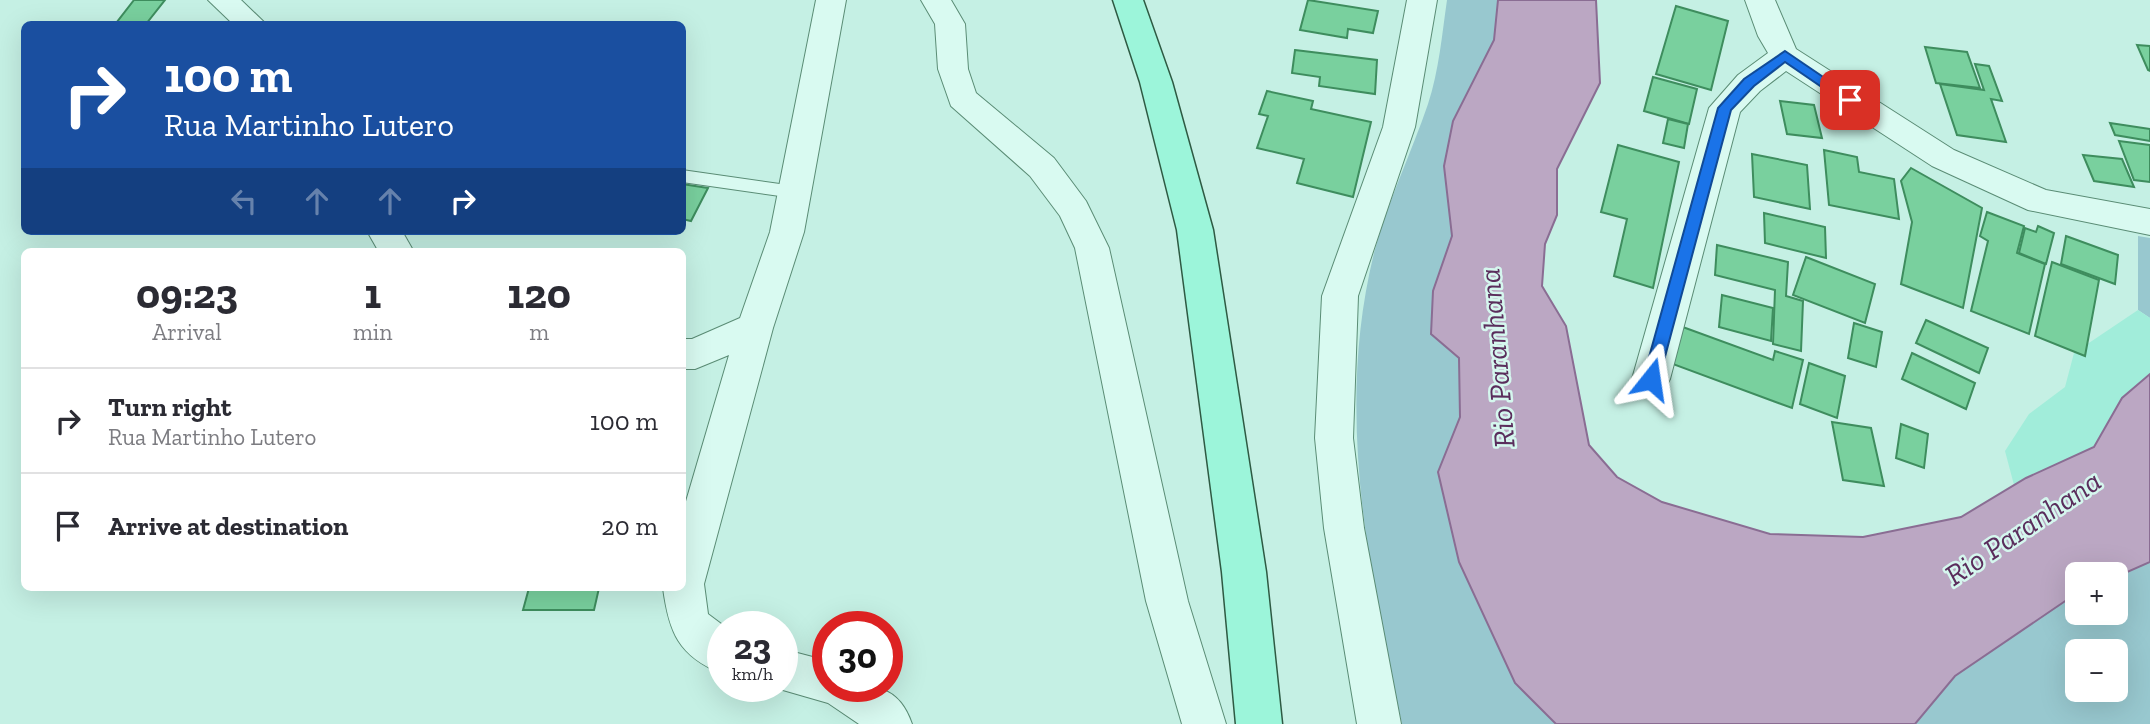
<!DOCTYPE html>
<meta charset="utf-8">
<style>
:root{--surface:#fff;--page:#f2f2f3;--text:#2b2b33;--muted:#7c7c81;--line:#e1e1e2}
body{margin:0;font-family:"Zilla Slab",serif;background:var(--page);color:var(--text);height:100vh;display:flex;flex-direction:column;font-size:26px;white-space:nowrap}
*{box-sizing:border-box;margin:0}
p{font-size:23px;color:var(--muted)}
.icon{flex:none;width:38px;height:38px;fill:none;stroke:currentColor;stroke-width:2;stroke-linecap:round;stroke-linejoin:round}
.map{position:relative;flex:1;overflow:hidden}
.sheet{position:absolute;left:21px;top:248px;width:665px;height:343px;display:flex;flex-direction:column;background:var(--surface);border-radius:10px;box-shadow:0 7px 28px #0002}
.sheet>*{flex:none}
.guide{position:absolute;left:21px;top:21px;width:665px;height:214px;border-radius:10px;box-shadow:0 7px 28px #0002;background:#1a4fa0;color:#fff;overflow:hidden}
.fabs{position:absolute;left:2065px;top:562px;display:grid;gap:14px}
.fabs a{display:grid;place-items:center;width:63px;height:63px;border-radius:10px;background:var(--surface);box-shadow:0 7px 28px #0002;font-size:35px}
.speed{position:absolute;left:707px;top:611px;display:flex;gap:14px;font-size:35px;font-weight:700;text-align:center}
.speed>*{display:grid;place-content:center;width:91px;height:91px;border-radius:50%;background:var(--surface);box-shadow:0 7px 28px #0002;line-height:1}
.speed small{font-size:18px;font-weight:400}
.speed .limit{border:10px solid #d22;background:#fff;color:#111}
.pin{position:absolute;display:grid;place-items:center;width:60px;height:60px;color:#fff;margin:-30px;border-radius:14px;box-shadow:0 4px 10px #0006}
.me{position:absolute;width:77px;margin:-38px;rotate:15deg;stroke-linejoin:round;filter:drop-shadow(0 0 5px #0008)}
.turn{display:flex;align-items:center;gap:24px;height:147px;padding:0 28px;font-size:32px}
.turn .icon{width:91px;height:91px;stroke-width:2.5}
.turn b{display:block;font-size:49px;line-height:60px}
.lanes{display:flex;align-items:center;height:66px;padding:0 28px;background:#0003;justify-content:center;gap:35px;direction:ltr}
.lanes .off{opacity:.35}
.eta{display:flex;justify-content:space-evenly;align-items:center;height:119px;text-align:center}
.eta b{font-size:42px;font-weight:800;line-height:49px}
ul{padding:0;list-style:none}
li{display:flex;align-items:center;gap:21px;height:105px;padding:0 28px;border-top:2px solid var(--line)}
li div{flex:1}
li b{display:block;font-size:26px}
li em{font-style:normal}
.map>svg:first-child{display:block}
</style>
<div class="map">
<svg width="2150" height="724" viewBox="0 0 2150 724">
<rect width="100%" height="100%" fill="#c5f0e4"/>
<g fill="#98c8cf" fill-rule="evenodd">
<path d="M1447,0H1498L1494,40L1444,166L1452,236L1433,291L1459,358L1460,417L1438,472L1515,683L1556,724H1402C1368,569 1335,411 1374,253C1387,203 1411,154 1428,104C1439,71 1442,34 1447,0Z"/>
<polygon points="2138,236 2150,238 2150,318 2138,310"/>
<path d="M2150,562V724H1915L1955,676L2068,598L2077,593V612H2116V577ZM2077,651H2116V690H2077Z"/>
</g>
<polygon fill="#a1edda" points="2138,310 2150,318 2150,374 2122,399 2095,447 2014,485 2005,451 2029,414 2065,387 2074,353"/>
<polygon fill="#bba7c3" stroke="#8a6d93" stroke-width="2" points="1498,0 1596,0 1600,83 1557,169 1557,215 1545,244 1542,286 1566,326 1589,445 1617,477 1662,502 1770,534 1863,537 1961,517 2026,478 2094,447 2122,398 2150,374 2150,562 2116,577 2116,574 2077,574 2077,593 1955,676 1915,724 1556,724 1515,683 1459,562 1438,472 1460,417 1459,358 1431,334 1433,291 1452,236 1444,166 1453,121 1494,40"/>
<g fill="#79d09e" stroke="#3e8d5e" stroke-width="2">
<polygon points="134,0 165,0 146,24 117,22"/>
<polygon points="1308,0 1378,11 1373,33 1348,29 1347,38 1300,30"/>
<polygon points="1676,6 1728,21 1711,90 1656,74"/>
<polygon points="2137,45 2150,46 2150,71 2148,70"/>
<polygon points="1925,47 1967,52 1980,88 1936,83"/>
<polygon points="1295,50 1377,60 1375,94 1319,86 1320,77 1292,73"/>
<polygon points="1975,64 1989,66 2002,101 1991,99 2006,142 1957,135 1940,84 1984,90"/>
<polygon points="1653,77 1697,89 1689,124 1644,111"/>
<polygon points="1267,91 1313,101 1311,109 1371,122 1353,197 1297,183 1304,159 1257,148 1268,116 1259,114"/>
<polygon points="1780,101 1814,105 1822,138 1787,134"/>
<polygon points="1668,119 1688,124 1684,148 1663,143"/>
<polygon points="2110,123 2150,129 2150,141 2115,135"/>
<polygon points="2119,141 2150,145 2150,182 2134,180"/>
<polygon points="1618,145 1679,162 1653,288 1614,276 1627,219 1601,212"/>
<polygon points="1824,150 1857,157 1859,172 1894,179 1899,219 1829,205"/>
<polygon points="1752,154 1807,165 1810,209 1754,197"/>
<polygon points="2083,155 2122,159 2134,187 2094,181"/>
<polygon points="1911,168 1982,208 1963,308 1901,284 1912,222 1901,181"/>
<polygon points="682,184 708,188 691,221 682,219"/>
<polygon points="1987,212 2024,226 2017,253 2045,264 2029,334 1971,311 1988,241 1980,236"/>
<polygon points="1764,213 1825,227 1826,258 1765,243"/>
<polygon points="2038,226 2054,233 2046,264 2019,253 2025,228 2036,232"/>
<polygon points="2066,236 2118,255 2115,284 2061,264"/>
<polygon points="1717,245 1788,262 1786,296 1803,301 1801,351 1773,344 1775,290 1715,275"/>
<polygon points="1806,257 1875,284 1865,323 1793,295"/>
<polygon points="2052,262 2099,280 2085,356 2035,336"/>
<polygon points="1722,295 1773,308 1771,341 1719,327"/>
<polygon points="1926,320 1988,348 1979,373 1916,343"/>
<polygon points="1854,323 1882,332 1876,367 1848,358"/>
<polygon points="1680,326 1773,360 1775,351 1803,360 1792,408 1670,363"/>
<polygon points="1912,353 1975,383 1966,409 1902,379"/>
<polygon points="1809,363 1845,376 1837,418 1800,404"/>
<polygon points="1832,422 1871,428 1884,486 1843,480"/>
<polygon points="1901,424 1928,434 1924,468 1896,458"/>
<polygon points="529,588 599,588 594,610 523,610"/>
</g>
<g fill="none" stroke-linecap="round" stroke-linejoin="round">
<defs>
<polygon id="lane" points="682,170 794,186 802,192 794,198 682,182"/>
<g id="street">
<polygon points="208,0 241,0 266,24 233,24"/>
<path d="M816,0H846L804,232L773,328L704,584L708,614L724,626L723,674C678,656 669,632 663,588H682V515L729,355L695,369H682V339H692L740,318L770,232Z"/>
<polygon points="921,0 951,0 965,24 968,69 976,93 1054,158 1086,201 1109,248 1188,601 1226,724 1182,724 1146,601 1075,248 1060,216 1030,176 951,106 938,69 935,24"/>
<polygon points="1407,0 1437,0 1415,127 1358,296 1353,438 1364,528 1401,724 1357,724 1324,528 1315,438 1322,296 1383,127"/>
<polygon points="1745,0 1775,0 1796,49 1954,150 2046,190 2150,209 2150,235 2028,210 1932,166 1786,71 1760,91 1740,112 1670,379 1664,390 1651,395 1638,390 1632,379 1709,108 1738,75 1768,53 1758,36"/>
<polygon points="367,231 402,231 414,252 379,252"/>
<path d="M782,649L828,661V686C867,686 897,680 912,724H859L828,703L769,686H782Z"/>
</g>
<polygon id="primary" points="1113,0 1143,0 1172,82 1213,230 1266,572 1282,724 1236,724 1222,572 1177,230 1140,82"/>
</defs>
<use href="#lane" stroke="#5a8c75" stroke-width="2"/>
<use href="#street" stroke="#5a8c75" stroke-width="2"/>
<use href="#primary" stroke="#2e5a43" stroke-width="3"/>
<use href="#lane" fill="#d9faf1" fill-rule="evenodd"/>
<use href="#street" fill="#d9faf1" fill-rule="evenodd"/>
<use href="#primary" fill="#9cf5da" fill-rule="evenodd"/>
</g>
<polygon fill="#1a73e8" stroke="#114b97" stroke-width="2" points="1785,51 1857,100 1855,103 1845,103 1785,62 1754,86 1731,110 1659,379 1656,383 1645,383 1643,379 1718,108 1744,79"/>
<g text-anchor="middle" stroke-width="5" stroke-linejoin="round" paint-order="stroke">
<g font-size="30" font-style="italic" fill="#5a2d5c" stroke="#d5f7ee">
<text transform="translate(1497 358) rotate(-95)" y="10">Rio Paranhana</text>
<text transform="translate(2023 528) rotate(-34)" y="10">Rio Paranhana</text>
</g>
</g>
</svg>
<div class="fabs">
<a>+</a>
<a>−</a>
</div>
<div class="speed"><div>23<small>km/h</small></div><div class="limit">30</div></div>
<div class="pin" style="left:1850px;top:100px;background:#d93025"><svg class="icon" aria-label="arrive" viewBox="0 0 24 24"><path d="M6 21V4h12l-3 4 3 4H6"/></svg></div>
<svg class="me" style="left:1651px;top:379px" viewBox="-20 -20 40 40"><path d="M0-17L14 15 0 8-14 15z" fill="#1a73e8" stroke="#fff" stroke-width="4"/></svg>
<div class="guide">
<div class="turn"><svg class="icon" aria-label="right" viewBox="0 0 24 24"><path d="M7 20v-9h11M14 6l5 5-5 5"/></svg><div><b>100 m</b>Rua Martinho Lutero</div></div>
<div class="lanes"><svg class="icon off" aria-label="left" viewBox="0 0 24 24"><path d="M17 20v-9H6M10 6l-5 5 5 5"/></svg><svg class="icon off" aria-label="ahead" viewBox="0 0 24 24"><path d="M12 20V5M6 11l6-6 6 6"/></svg><svg class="icon off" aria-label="ahead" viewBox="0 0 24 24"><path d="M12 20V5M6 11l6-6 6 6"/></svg><svg class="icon" aria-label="right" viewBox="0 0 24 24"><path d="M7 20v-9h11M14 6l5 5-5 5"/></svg></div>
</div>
<section class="sheet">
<div class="eta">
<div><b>09:23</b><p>Arrival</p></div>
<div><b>1</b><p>min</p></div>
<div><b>120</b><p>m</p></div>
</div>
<ul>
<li><svg class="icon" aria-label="right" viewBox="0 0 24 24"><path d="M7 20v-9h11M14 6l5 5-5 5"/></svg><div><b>Turn right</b><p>Rua Martinho Lutero</p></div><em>100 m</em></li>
<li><svg class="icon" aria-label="arrive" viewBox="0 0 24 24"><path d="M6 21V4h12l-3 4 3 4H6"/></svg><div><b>Arrive at destination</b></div><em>20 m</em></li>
</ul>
</section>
</div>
